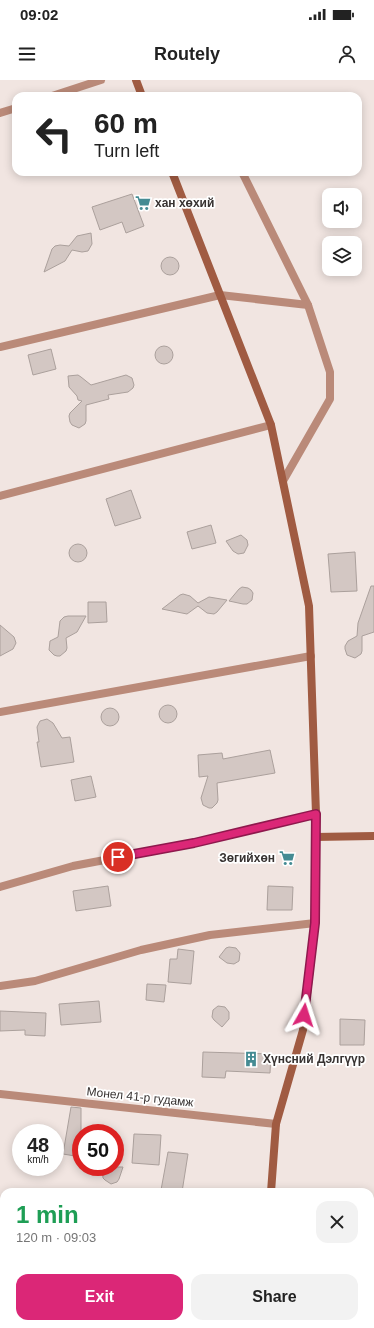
<!DOCTYPE html>
<meta charset="utf-8">
<style>
:root{--surface:#fff;--page:#f2f2f2;--text:#222;--muted:#767676;--accent:#db2777}
body{margin:0;font-family:Arial,sans-serif;background:var(--page);color:var(--text);height:100vh;display:flex;flex-direction:column;font-size:15px;white-space:nowrap}
*{box-sizing:border-box;margin:0}
p{font-size:13px;color:var(--muted)}
.icon{flex:none;width:22px;height:22px;fill:none;stroke:currentColor;stroke-width:2;stroke-linecap:round;stroke-linejoin:round}
.map{position:relative;flex:1;overflow:hidden}
.panel{position:absolute;left:0px;top:1108px;width:374px;height:140px;display:flex;flex-direction:column;background:var(--surface);border-radius:12px 12px 0 0;box-shadow:0 2px 10px #0003}
.panel>*{flex:none}
.hud{position:absolute;left:12px;top:12px;width:350px;height:84px;border-radius:12px;box-shadow:0 2px 10px #0003;background:#fff;color:var(--text);overflow:hidden}
.tools{position:absolute;left:322px;top:108px;display:grid;gap:8px}
.tools a{display:grid;place-items:center;width:40px;height:40px;border-radius:8px;background:var(--surface);box-shadow:0 2px 10px #0003;font-size:20px}
.speed{position:absolute;left:12px;top:1044px;display:flex;gap:8px;font-size:20px;font-weight:700;text-align:center}
.speed>*{display:grid;place-content:center;width:52px;height:52px;border-radius:50%;background:var(--surface);box-shadow:0 2px 10px #0003;line-height:1}
.speed small{font-size:10px;font-weight:400}
.speed .limit{border:6px solid #d22;background:#fff;color:#111}
.pin{position:absolute;display:grid;place-items:center;width:34px;height:34px;color:#fff;margin:-17px;border:2px solid #fff;border-radius:50%;box-shadow:0 1px 4px #0007}
.me{position:absolute;width:44px;margin:-22px;rotate:6deg;stroke-linejoin:round;filter:drop-shadow(0 0 3px #0008)}
.turn{display:flex;align-items:center;gap:14px;height:84px;padding:0 16px;font-size:18px}
.turn .icon{width:52px;height:52px;stroke-width:2.5}
.turn b{display:block;font-size:28px;line-height:34px}
.round{display:grid;place-items:center;flex:none;width:42px;height:42px;border-radius:12px;background:var(--page)}
.headline{display:flex;align-items:center;justify-content:space-between;height:68px;padding:0 16px}
h1{font-size:24px;font-weight:700;line-height:30px;color:#1e9e55}
.cta{display:flex;gap:8px;margin-top:auto;padding:8px 16px}
.cta a{flex:1;height:46px;border-radius:12px;background:var(--accent);color:#fff;font-size:16px;font-weight:700;line-height:46px;text-align:center}
.cta a+a{background:var(--page);color:var(--text)}
.status{display:flex;justify-content:space-between;align-items:center;height:28px;padding:0 20px;background:var(--surface);direction:ltr}
.status svg{height:11px;fill:currentColor}
header{display:flex;justify-content:space-between;align-items:center;height:52px;padding:0 16px;background:var(--surface);font-size:18px;font-weight:700}
.map>svg:first-child{display:block}
</style>
<div class="status"><b>09:02</b><svg viewBox="0 0 49 12"><path d="M0 12V9h3v3zM5 12V6h3v6zM10 12V3h3v9zM15 12V0h3v12zM26 1h20v11H26zM47 4h2v5h-2z"/></svg></div>
<header><svg class="icon" aria-label="menu" viewBox="0 0 24 24"><path d="M4 6h16M4 12h16M4 18h16"/></svg>Routely<svg class="icon" aria-label="person" viewBox="0 0 24 24"><circle cx="12" cy="8" r="4"/><path d="M4 21q1-7 8-7t8 7"/></svg></header>
<div class="map">
<svg width="374" height="1248" viewBox="0 0 374 1248">
<rect width="100%" height="100%" fill="#f1e5e1"/>
<g fill="#d3c7c3" stroke="#aba09c">
<polygon points="132,114 144,146 126,153 122,142 100,150 92,127"/>
<polygon points="91,153 92,164 88,171 82,172 72,170 65,181 44,192 52,169 55,166 60,165 69,166 77,156"/>
<circle cx="170" cy="186" r="9"/>
<circle cx="164" cy="275" r="9"/>
<polygon points="51,269 56,289 33,295 28,275"/>
<polygon points="78,295 81,297 91,305 126,295 132,298 134,305 133,308 128,312 108,315 109,319 86,325 86,341 85,344 79,348 72,345 70,342 69,336 70,333 82,321 78,320 77,316 69,307 68,296"/>
<polygon points="131,410 141,438 115,446 106,419"/>
<polygon points="211,445 216,463 192,469 187,452"/>
<polygon points="241,455 247,460 248,465 244,473 238,474 233,471 226,461"/>
<circle cx="78" cy="473" r="9"/>
<polygon points="355,472 357,511 331,512 328,474"/>
<polygon points="371,506 374,506 374,552 362,556 362,571 361,574 355,578 347,575 345,569 345,566 348,561 357,556 358,543"/>
<polygon points="242,507 248,508 251,510 253,513 252,520 247,524 243,524 229,521 239,509"/>
<polygon points="183,514 190,516 198,523 209,517 227,520 217,532 214,534 207,533 198,526 187,534 162,529 180,515"/>
<polygon points="88,522 106,522 107,542 88,543"/>
<polygon points="68,536 86,536 77,552 66,558 67,568 66,571 60,576 57,576 54,575 49,570 50,561 58,557 60,541 64,537"/>
<polygon points="0,545 14,557 16,563 13,569 0,576"/>
<circle cx="168" cy="634" r="9"/>
<circle cx="110" cy="637" r="9"/>
<polygon points="47,639 53,643 62,658 70,657 74,682 41,687 37,662 39,662 37,647 40,641"/>
<polygon points="270,670 275,693 217,703 218,720 217,723 212,728 209,728 203,725 201,718 208,696 199,697 198,675 222,673 223,679"/>
<polygon points="91,696 96,717 75,721 71,700"/>
<polygon points="108,806 111,826 76,831 73,811"/>
<polygon points="268,806 293,807 292,830 267,830"/>
<polygon points="229,867 236,868 240,873 239,881 234,884 227,883 219,877 226,868"/>
<polygon points="178,869 194,871 191,904 168,902 170,879 177,879"/>
<polygon points="147,904 166,905 164,922 146,920"/>
<polygon points="99,921 101,942 61,945 59,924"/>
<polygon points="218,926 225,927 229,932 229,939 222,947 214,940 212,937 213,930"/>
<polygon points="0,931 46,933 45,956 25,955 25,950 0,951"/>
<polygon points="340,939 365,940 364,965 340,965"/>
<polygon points="203,972 271,974 270,993 226,991 225,998 202,997"/>
<polygon points="71,1027 81,1028 81,1077 63,1074"/>
<polygon points="134,1054 161,1055 159,1085 132,1083"/>
<polygon points="168,1072 188,1074 182,1112 173,1112 161,1110"/>
<polygon points="102,1087 123,1087 119,1099 117,1102 111,1104 105,1100 103,1098"/>
</g>
<g fill="none" stroke-linecap="round" stroke-linejoin="round">
<g stroke="#ba8a79" stroke-width="8">
<polyline points="242,92 308,225"/>
<polyline points="220,215 308,225 330,292 330,319 283,401"/>
</g>
<g stroke="#ba8a79" stroke-width="8">
<polyline points="52,16 101,0"/>
<polyline points="0,33 16,28"/>
<polyline points="0,267 220,215"/>
<polyline points="0,416 271,345"/>
<polyline points="0,632 311,576"/>
<polyline points="0,807 73,786 194,763 316,734"/>
<polyline points="0,906 35,901 141,870 210,855 315,843"/>
<polyline points="0,1014 276,1044"/>
<polyline points="0,1240 4,1241"/>
<polyline points="25,1244 53,1248"/>
</g>
<g stroke="#a05b42" stroke-width="8">
<polyline points="136,0 142,16"/>
<polyline points="172,92 271,345 309,526 316,734 315,843 303,950 276,1044 271,1112"/>
<polyline points="315,757 374,756"/>
<polyline points="267,1248 267,1244"/>
</g>
</g>
<g fill="none" stroke-linecap="round" stroke-linejoin="round">
<defs>
<polyline id="route" points="118,777 194,763 316,734 315,843 304,935"/>
</defs>
<use href="#route" stroke="#8e194d" stroke-width="10"/>
<use href="#route" stroke="#db2777" stroke-width="7"/>
</g>
<defs>
<symbol id="supermarket-bare" viewBox="-9 -9 18 18"><path d="M-6-5.5h2.5l.6 2H6L4.5 2H-2.5L-4.4-4H-6ZM-1.5 3.2a1.3 1.3 0 1 0 .1 0ZM3 3.2a1.3 1.3 0 1 0 .1 0Z" fill="#448b93" stroke="#fff" stroke-width="2.5" paint-order="stroke"/></symbol>
<symbol id="building-bare" viewBox="-9 -9 18 18"><path d="M-4-6H4V6H1V3H-1V6H-4ZM-2.5-4.3h1.7v1.8h-1.7ZM.8-4.3h1.7v1.8H.8ZM-2.5-1h1.7V.8h-1.7ZM.8-1h1.7V.8H.8Z" fill="#448b93" stroke="#fff" stroke-width="2.5" paint-order="stroke"/></symbol>
</defs>
<g fill-rule="evenodd">
<use href="#supermarket-bare" x="132" y="112" width="22" height="22"/>
<use href="#supermarket-bare" x="276" y="767" width="22" height="22"/>
<use href="#building-bare" x="240" y="968" width="22" height="22"/>
</g>
<g text-anchor="middle" stroke-width="3.5" stroke-linejoin="round" paint-order="stroke">
<g font-size="12" font-weight="bold" fill="#373231" stroke="#fff" text-anchor="start">
<text x="155" y="127">хан хөхий</text>
<text x="275" y="782" text-anchor="end">Зөгийхөн</text>
<text x="263" y="983">Хүнсний Дэлгүүр</text>
</g>
<g font-size="12" fill="#373231" stroke="#fff">
<text transform="translate(140 1017) rotate(6)" y="4">Монел 41-р гудамж</text>
</g>
</g>
</svg>
<div class="tools">
<a><svg class="icon" aria-label="sound" viewBox="0 0 24 24"><path d="M4 9h4l5-4v14l-5-4H4zM17 9q2 3 0 6"/></svg></a>
<a><svg class="icon" aria-label="layers" viewBox="0 0 24 24"><path d="M12 4l9 5-9 5-9-5zM3 14l9 5 9-5"/></svg></a>
</div>
<div class="speed"><div>48<small>km/h</small></div><div class="limit">50</div></div>
<div class="pin" style="left:118px;top:777px;background:#d93025"><svg class="icon" aria-label="arrive" viewBox="0 0 24 24"><path d="M6 21V4h12l-3 4 3 4H6"/></svg></div>
<svg class="me" style="left:304px;top:935px" viewBox="-20 -20 40 40"><path d="M0-17L14 15 0 8-14 15z" fill="#db2777" stroke="#fff" stroke-width="4"/></svg>
<div class="hud">
<div class="turn"><svg class="icon" aria-label="left" viewBox="0 0 24 24"><path d="M17 20v-9H6M10 6l-5 5 5 5"/></svg><div><b>60 m</b>Turn left</div></div>
</div>
<section class="panel">
<div class="headline"><div><h1>1 min</h1><p>120 m · 09:03</p></div><a class="round"><svg class="icon" aria-label="close" viewBox="0 0 24 24"><path d="M6 6l12 12M18 6L6 18"/></svg></a></div>
<div class="cta"><a>Exit</a><a>Share</a></div>
</section>
</div>
